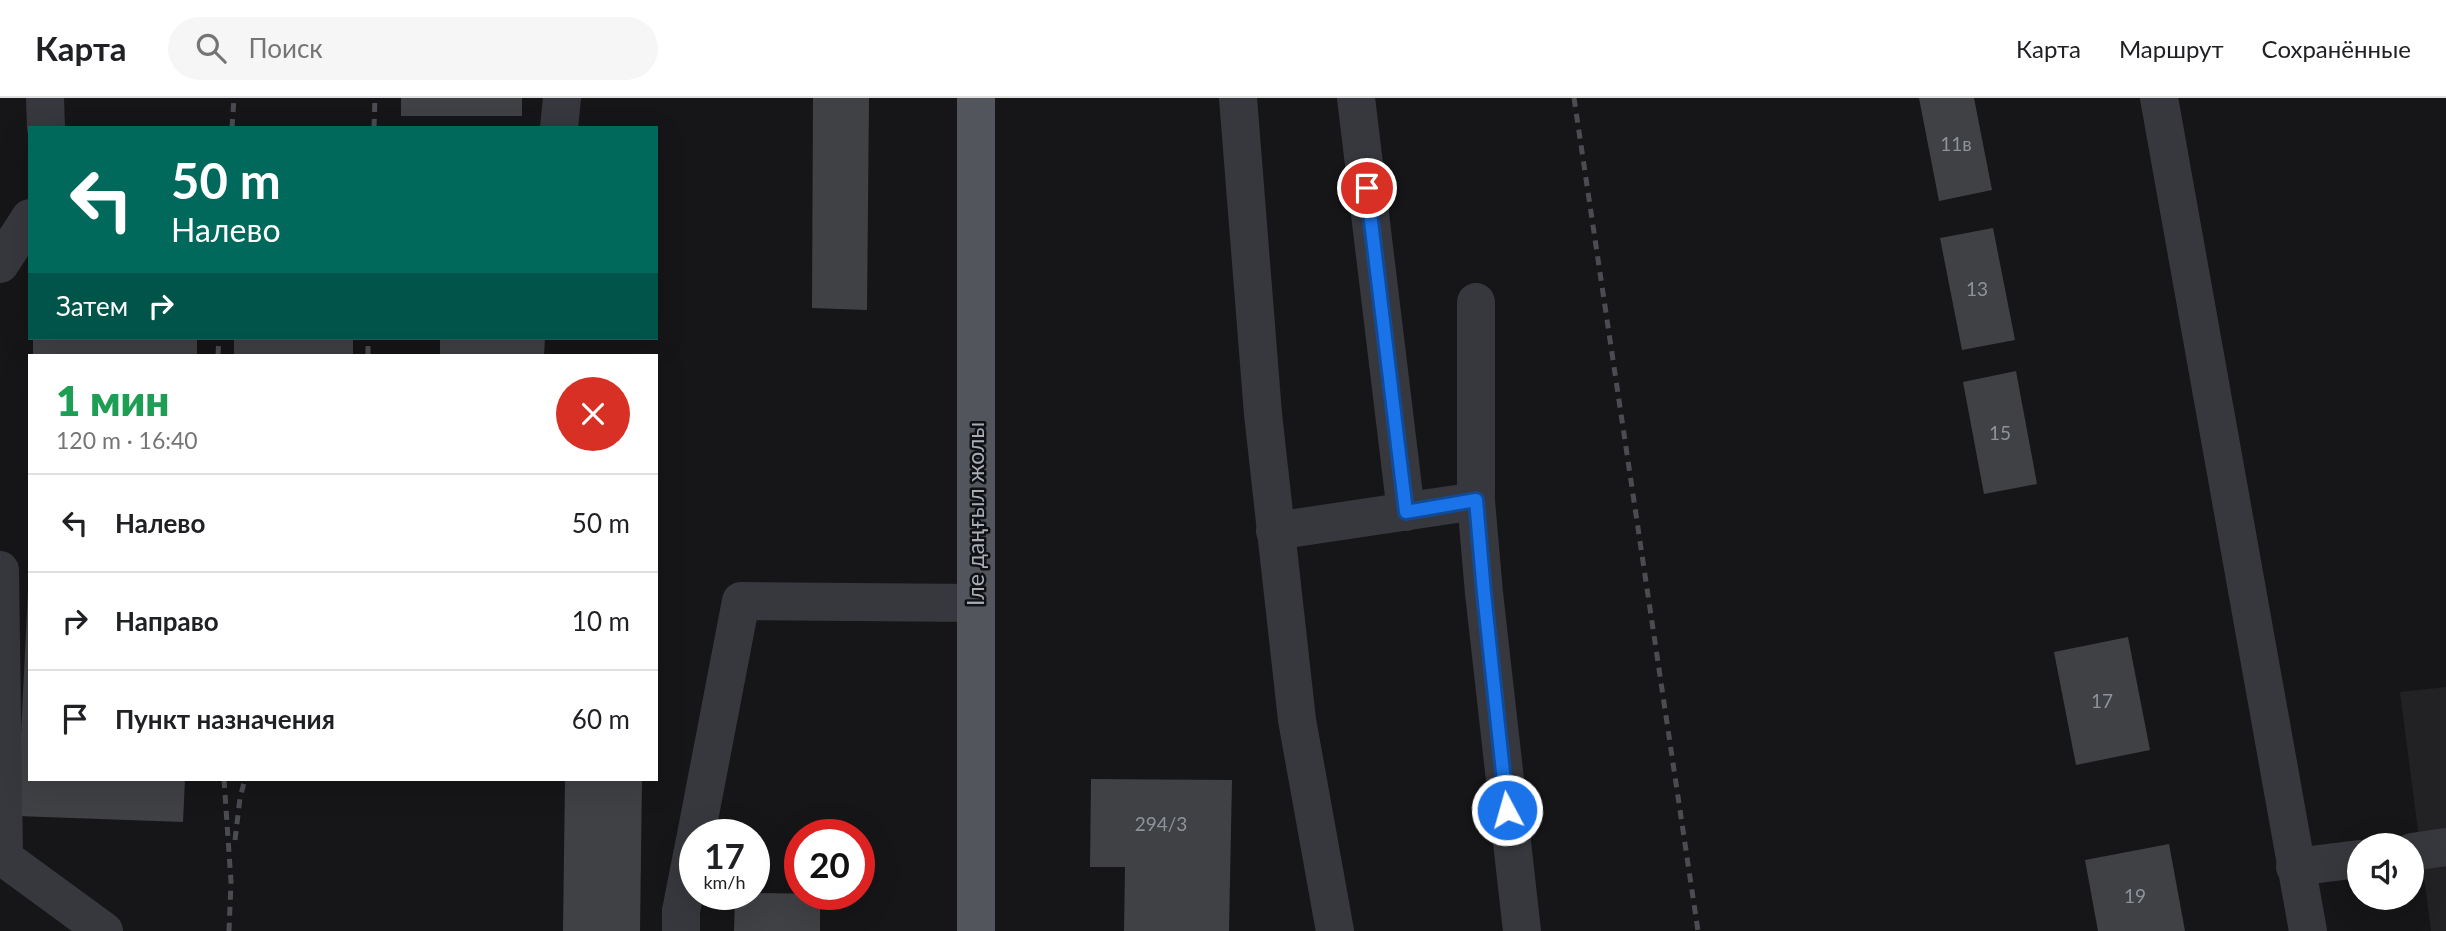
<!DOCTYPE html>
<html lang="ru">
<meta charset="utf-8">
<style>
:root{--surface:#fff;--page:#f6f6f6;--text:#202124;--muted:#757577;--line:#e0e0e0}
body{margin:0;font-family:Lato,sans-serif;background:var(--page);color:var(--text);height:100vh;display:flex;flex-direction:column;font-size:26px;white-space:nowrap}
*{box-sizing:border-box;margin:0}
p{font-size:23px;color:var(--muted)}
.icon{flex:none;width:38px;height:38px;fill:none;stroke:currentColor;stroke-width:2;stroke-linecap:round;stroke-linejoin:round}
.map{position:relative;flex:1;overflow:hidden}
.details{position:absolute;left:28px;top:256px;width:630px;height:427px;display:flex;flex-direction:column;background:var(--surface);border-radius:0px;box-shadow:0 7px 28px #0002}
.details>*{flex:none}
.hud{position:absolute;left:28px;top:28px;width:630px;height:214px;border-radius:0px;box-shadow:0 7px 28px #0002;background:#00695c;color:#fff;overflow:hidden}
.buttons{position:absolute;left:2347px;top:735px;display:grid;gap:14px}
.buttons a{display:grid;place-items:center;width:77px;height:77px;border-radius:50%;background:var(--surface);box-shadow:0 7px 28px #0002;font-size:35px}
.speed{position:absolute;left:679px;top:721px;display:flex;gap:14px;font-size:35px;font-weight:700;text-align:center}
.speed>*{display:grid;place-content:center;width:91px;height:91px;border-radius:50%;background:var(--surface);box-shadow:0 7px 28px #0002;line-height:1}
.speed small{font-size:18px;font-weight:400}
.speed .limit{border:10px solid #d22;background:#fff;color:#111}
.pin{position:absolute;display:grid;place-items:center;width:60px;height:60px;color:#fff;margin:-30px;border:4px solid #fff;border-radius:50%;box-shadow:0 2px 7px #0007}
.me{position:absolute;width:77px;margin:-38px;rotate:354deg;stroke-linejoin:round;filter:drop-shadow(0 0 5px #0008)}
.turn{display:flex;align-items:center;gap:24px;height:147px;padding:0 28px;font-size:32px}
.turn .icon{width:91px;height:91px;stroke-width:2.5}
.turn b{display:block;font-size:49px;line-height:60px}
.then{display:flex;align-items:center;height:66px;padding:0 28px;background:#0003;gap:14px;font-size:26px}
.round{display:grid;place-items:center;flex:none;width:74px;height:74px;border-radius:37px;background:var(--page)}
.overview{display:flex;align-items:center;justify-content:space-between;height:119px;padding:0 28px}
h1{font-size:42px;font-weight:800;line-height:52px;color:#1e9e55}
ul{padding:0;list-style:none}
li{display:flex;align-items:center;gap:21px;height:98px;padding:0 28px;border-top:2px solid var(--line)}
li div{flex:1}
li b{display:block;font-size:26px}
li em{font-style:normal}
header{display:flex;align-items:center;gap:42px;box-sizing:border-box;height:98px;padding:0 35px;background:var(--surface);border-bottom:2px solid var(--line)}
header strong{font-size:33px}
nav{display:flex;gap:38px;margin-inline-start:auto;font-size:24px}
.search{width:490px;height:63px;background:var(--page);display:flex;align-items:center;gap:18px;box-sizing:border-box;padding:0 24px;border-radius:38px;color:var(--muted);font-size:26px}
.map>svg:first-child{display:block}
</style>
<header>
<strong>Карта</strong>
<div class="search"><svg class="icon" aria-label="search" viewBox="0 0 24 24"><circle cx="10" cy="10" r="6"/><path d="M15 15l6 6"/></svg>Поиск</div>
<nav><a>Карта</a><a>Маршрут</a><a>Сохранённые</a></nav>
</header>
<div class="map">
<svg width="2446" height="833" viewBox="0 0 2446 833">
<rect width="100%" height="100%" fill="#161618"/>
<polygon fill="#222225" points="2446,589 2446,833 2431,833 2400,594"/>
<g fill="#404145">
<rect x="401" y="0" width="121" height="18"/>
<polygon points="813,0 869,0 867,212 812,210"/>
<polygon points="1919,0 1974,0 1992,92 1939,103"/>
<polygon points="1993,130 2015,242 1962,252 1940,140"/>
<rect x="33" y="240" width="164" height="17"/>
<rect x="234" y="240" width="119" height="17"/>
<polygon points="440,240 545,240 544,257 440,257"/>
<polygon points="2016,273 2037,386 1984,396 1963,284"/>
<polygon points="28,493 30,493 30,681 185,681 183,724 17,718"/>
<polygon points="2128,539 2150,652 2076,667 2054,554"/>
<polygon points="565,681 642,681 640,833 563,833"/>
<polygon points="1091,681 1232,682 1229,833 1124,833 1125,769 1090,769"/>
<polygon points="2169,746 2185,833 2098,833 2085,762"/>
<polygon points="754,795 820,796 820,833 734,833 735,796"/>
</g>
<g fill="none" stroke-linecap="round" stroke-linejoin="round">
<g stroke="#37383d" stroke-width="38">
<polyline points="45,0 46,30"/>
<polyline points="1238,0 1263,316 1297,622 1335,833"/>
<polyline points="1356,0 1406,414"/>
<polyline points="2159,0 2308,833"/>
<polyline points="559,30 562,0"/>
<polyline points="0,166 30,120"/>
<polyline points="1476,204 1476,403 1484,495 1522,833"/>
<polyline points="1275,433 1476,403"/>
<polyline points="0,472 4,760 104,833"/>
<polyline points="696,737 741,503 976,505"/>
<polyline points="2412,754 2446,749"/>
<polyline points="2295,769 2359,761"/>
<polyline points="681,833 681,813 695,742"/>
</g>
<polyline stroke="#53555c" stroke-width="38" points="976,833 976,0"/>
<g stroke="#4a4c52" stroke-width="5" stroke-dasharray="9 7" stroke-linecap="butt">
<polyline points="1574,0 1698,833"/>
<polyline points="232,30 234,0"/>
<polyline points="374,30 375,0"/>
<polyline points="218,257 219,240"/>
<polyline points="368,257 368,240"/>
<polyline points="224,681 231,784 229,833"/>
<polyline points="235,742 240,700 245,681"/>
</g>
</g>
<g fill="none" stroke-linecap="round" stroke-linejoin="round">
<defs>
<polyline id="route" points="1367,90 1406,414 1476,402 1484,495 1507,712"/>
</defs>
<use href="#route" stroke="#114b97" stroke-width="18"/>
<use href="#route" stroke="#1a73e8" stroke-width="12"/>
</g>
<g text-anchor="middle" stroke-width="5" stroke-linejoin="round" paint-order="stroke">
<g font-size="19" fill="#8e929b">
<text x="1956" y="53">11в</text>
<text x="1977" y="198">13</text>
<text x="2000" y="342">15</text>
<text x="2102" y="610">17</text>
<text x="1161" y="733">294/3</text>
<text x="2135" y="805">19</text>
</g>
<g font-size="23" fill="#a8adb8" stroke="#111113">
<text transform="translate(976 416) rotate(-90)" y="8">Іле даңғыл жолы</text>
</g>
</g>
</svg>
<div class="buttons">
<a><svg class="icon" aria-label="sound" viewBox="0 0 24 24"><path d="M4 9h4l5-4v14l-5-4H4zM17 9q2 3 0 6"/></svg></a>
</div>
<div class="speed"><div>17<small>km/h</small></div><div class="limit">20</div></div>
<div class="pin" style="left:1367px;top:90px;background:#d93025"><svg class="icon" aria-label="arrive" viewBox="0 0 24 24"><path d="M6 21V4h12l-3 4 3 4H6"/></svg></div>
<svg class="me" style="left:1507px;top:712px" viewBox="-20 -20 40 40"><circle r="17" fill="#1a73e8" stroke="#fff" stroke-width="3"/><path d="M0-11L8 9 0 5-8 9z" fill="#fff"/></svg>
<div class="hud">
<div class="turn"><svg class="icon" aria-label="left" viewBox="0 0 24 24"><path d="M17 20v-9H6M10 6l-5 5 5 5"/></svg><div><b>50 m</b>Налево</div></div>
<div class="then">Затем<svg class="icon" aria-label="right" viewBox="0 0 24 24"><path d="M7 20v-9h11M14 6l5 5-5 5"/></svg></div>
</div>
<section class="details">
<div class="overview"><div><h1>1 мин</h1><p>120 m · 16:40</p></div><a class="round" style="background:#d93025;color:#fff"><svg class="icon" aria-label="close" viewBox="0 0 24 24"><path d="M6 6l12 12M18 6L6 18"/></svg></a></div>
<ul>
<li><svg class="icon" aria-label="left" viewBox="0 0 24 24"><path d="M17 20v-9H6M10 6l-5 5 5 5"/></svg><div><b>Налево</b></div><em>50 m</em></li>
<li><svg class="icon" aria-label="right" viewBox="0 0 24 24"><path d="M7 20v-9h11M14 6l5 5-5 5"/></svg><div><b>Направо</b></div><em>10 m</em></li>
<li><svg class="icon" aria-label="arrive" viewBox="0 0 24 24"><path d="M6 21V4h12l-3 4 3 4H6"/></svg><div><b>Пункт назначения</b></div><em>60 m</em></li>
</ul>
</section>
</div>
